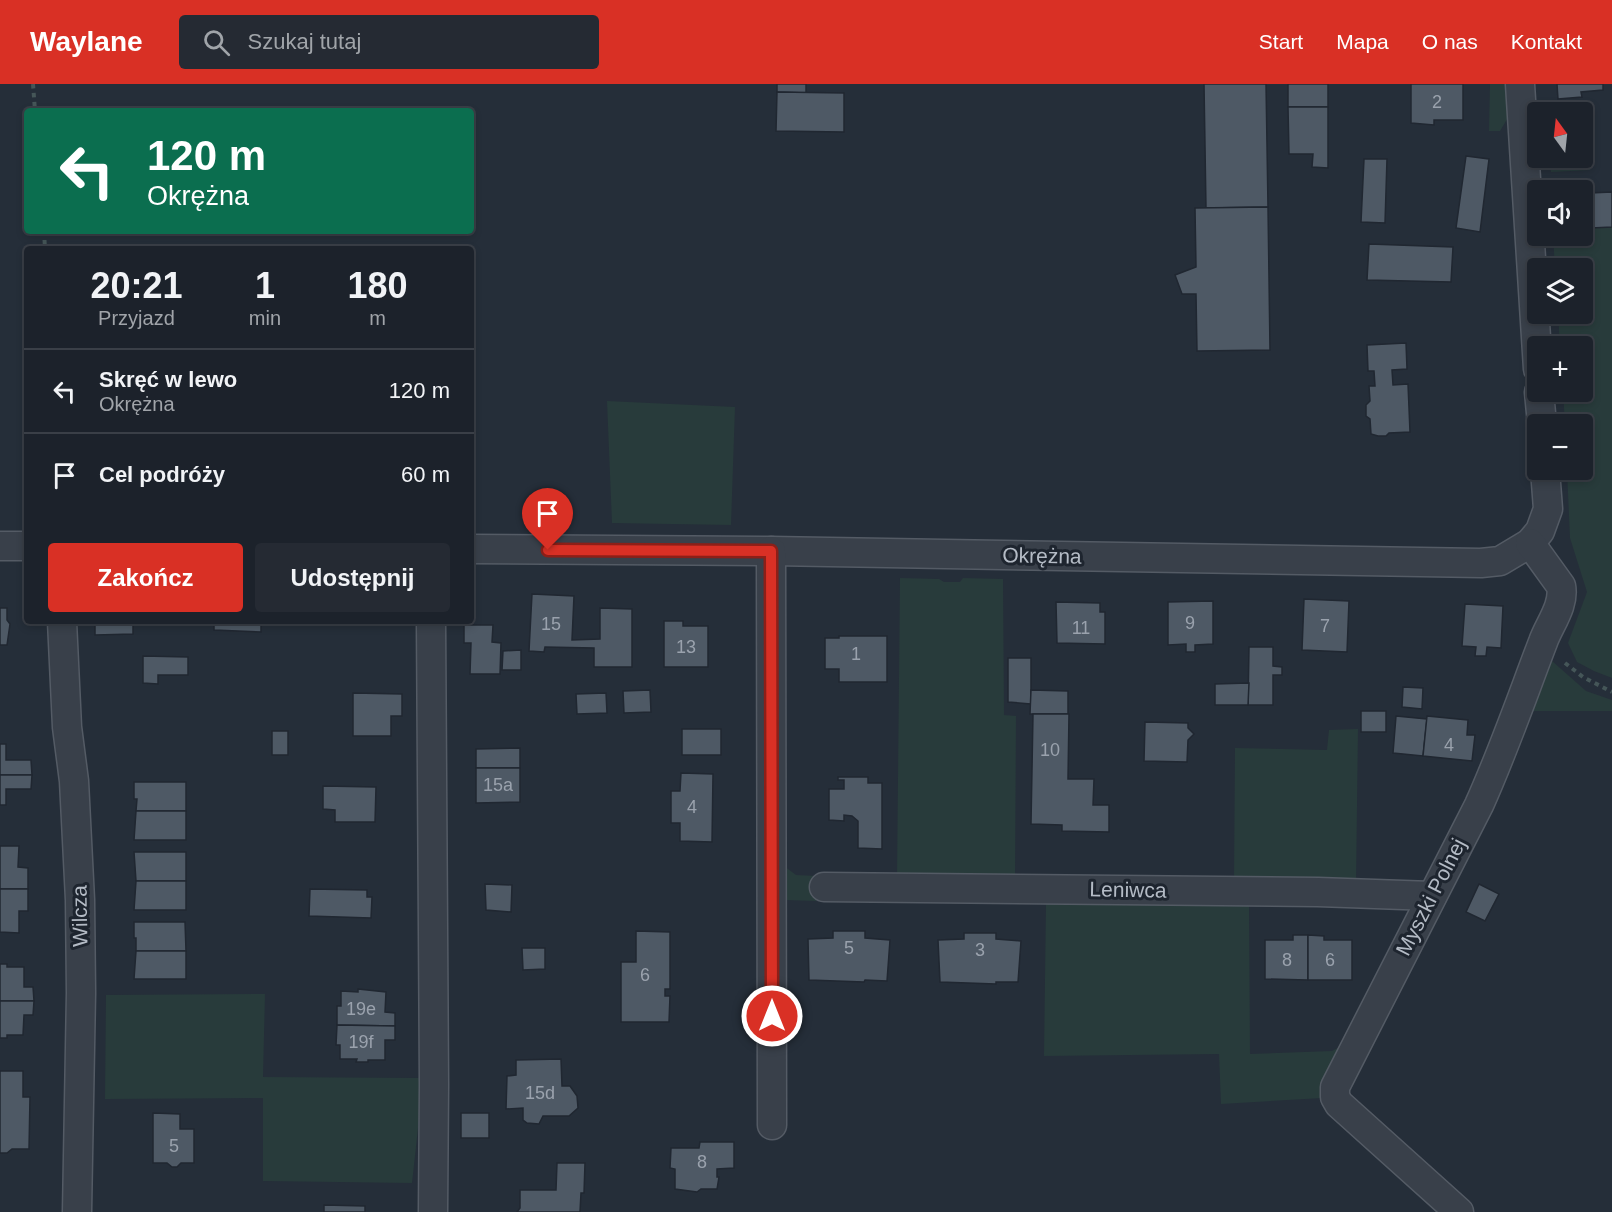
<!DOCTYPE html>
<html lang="pl">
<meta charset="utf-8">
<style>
:root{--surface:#1c222b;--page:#252a33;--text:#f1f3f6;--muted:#a0a4a9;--line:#3a3f47;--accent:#d93025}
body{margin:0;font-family:Arial,sans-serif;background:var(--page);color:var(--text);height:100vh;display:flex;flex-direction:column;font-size:22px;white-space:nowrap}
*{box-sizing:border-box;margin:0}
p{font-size:20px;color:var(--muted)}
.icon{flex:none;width:33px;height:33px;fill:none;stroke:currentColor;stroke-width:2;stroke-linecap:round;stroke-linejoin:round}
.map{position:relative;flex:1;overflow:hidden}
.sheet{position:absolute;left:24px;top:162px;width:450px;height:378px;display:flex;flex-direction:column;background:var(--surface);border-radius:6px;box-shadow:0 3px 9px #0003,0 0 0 2px var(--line)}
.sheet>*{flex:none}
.top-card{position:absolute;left:24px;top:24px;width:450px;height:126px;border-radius:6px;box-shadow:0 3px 9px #0003,0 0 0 2px var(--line);background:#0b6e4f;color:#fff;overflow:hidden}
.needle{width:39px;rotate:345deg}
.controls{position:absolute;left:1527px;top:18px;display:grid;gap:12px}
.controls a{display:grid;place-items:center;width:66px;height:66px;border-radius:6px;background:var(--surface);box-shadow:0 3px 9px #0003,0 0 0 2px var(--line);font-size:30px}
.pin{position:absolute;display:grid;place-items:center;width:51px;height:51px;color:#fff;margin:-62px -26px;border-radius:50% 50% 50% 0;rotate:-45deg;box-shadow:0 0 6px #0007}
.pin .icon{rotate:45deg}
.me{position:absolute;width:66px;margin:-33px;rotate:0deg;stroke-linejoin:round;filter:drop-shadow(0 0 4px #0008)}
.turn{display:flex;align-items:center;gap:21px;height:126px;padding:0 24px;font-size:27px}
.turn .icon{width:78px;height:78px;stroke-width:2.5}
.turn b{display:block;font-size:42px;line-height:51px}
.eta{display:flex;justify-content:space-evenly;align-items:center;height:102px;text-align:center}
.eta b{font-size:36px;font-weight:700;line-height:42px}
.primary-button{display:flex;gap:12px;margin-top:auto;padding:12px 24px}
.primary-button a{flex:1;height:69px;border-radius:6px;background:var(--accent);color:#fff;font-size:24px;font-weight:700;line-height:69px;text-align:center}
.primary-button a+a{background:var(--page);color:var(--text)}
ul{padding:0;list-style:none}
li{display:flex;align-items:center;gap:18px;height:84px;padding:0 24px;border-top:2px solid var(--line)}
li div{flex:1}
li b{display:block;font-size:22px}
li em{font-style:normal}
header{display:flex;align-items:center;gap:36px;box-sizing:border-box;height:84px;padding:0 30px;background:var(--accent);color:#fff}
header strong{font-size:28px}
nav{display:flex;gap:33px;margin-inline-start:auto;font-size:21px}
.search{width:420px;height:54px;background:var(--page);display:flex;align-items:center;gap:15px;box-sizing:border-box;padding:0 21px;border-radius:6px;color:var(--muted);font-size:22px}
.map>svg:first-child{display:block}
</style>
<header>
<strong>Waylane</strong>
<div class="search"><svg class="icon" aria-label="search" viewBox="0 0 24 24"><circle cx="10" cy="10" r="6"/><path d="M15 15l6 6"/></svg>Szukaj tutaj</div>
<nav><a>Start</a><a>Mapa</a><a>O nas</a><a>Kontakt</a></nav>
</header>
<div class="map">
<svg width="1612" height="1128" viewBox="0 0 1612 1128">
<rect width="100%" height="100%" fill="#252e39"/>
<g fill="#283b3b">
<polygon points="1490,0 1507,0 1509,32 1500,47 1489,47"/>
<polygon points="1589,23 1590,86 1551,88 1550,74 1582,74 1582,28 1548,28 1548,25"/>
<polygon points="1590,101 1591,143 1612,143 1612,594 1594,587 1577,578 1568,559 1587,508 1570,454 1567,386 1582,386 1582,340 1565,340 1563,308 1582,308 1582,262 1560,262 1558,230 1582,230 1582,184 1555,184 1553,152 1582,152 1582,106 1549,106 1549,104"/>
<polygon points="607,317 735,323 731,441 612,439"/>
<polygon points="900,494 939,495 944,498 960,498 963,494 1003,495 1004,631 1016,632 1015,797 897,794"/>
<polygon points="1552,577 1586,607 1612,616 1612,627 1533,627"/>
<polygon points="1358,645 1356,800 1234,798 1235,664 1327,666 1329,646"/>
<polygon points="784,782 796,791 816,792 816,817 784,816"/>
<polygon points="1046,819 1249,822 1250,970 1332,967 1349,958 1322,1014 1221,1020 1219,970 1044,972"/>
<polygon points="265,910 263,993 419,994 420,1026 412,1099 263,1097 263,1014 105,1015 106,911"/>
</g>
<g fill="#4e5965" stroke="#202731" stroke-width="1.5">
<polygon points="777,0 806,0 806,9 777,8"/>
<polygon points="1204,0 1266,0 1268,123 1206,124"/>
<rect x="1288" y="0" width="40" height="23"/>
<polygon points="1411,0 1463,0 1463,36 1434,36 1434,41 1411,39"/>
<polygon points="1557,0 1603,0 1603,6 1581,8 1582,13 1558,15"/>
<polygon points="777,8 844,9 844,48 776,47"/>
<polygon points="1288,23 1328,23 1328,84 1312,83 1313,70 1289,70"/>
<polygon points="1466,72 1489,75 1480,148 1456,144"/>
<polygon points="1364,75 1387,75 1385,139 1361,138"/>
<polygon points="1612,108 1612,143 1591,144 1590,109"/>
<polygon points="1268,123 1270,266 1197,267 1196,210 1182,210 1175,191 1196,183 1195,124"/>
<polygon points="1369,160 1453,163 1451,198 1367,196"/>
<polygon points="1406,259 1407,285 1392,286 1393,301 1408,300 1410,348 1389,349 1386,352 1378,352 1371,350 1370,335 1366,332 1366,321 1370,317 1369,302 1375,302 1374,287 1368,287 1367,261"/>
<polygon points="532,510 574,512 572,556 600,555 600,524 632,525 632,583 594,583 594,564 545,563 544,568 529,567"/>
<polygon points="1304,515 1349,517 1347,568 1302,566"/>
<polygon points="1213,517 1213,560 1195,561 1195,568 1186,568 1186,560 1168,561 1168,518"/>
<polygon points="1056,518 1100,519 1100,528 1105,528 1105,560 1057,559"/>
<polygon points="1465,520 1503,522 1501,564 1487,563 1486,572 1475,572 1476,563 1462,562"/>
<polygon points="0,524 7,524 7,536 10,540 7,561 0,561"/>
<polygon points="95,537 143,537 133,538 133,550 95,551"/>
<polygon points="214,537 261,537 261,548 214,546"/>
<polygon points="664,537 683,537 683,542 708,542 708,583 664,583"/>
<polygon points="464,541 493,541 492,558 501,559 500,590 470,590 471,559 464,559"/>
<polygon points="839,552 887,552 887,598 839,598 839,585 825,585 825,554 839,554"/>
<polygon points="1249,563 1273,563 1273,582 1282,583 1282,591 1273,591 1273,621 1248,621"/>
<polygon points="521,566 521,586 502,586 503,567"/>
<polygon points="143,572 188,573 188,591 158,591 158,600 143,599"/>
<polygon points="1008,574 1031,574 1031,620 1008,618"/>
<polygon points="1249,599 1248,621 1215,621 1215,600"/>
<polygon points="1403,603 1423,604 1422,625 1402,623"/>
<polygon points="650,606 651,628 624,629 623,607"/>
<polygon points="1031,606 1068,607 1068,630 1030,630"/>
<polygon points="353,609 402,610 402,632 391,632 391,652 353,652"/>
<polygon points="606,609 607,629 577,630 576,610"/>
<rect x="1361" y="627" width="25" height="21"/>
<polygon points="1033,630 1069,630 1068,695 1094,695 1093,721 1109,721 1109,748 1062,747 1062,741 1031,740"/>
<polygon points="1396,632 1427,635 1423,672 1393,669"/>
<polygon points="1427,632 1468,636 1467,651 1475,651 1472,677 1423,672"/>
<polygon points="1145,638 1188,639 1188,644 1194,650 1188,656 1187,678 1144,677"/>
<rect x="682" y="645" width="39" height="26"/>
<rect x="272" y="647" width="16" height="24"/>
<polygon points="0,660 6,660 6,676 31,676 32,691 0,691"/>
<polygon points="520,664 520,684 476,684 476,665"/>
<polygon points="476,684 520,684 520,718 476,719"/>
<polygon points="681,689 713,690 712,758 680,757 680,739 671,739 671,707 680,707"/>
<polygon points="0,691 32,691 31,705 6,705 6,721 0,721"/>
<polygon points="838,693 868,693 868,699 882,699 882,765 858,764 858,737 852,732 844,731 844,737 829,736 829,705 844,705 844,696 838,696"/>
<polygon points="134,698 186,698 186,727 136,727 137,715 134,715"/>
<polygon points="323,702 376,703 375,738 335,738 335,726 323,725"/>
<polygon points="136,727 186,727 186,756 134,756"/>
<polygon points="0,762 19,762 18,783 28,784 28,805 0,805"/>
<polygon points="134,768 186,768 186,797 136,797"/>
<polygon points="136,797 186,797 186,826 134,826"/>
<polygon points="485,800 512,801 511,828 486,826"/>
<polygon points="1479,800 1499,810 1485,837 1466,828"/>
<polygon points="0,805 28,805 28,827 19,827 19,849 0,848"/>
<polygon points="310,805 367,806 367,813 372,813 371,834 309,832"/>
<polygon points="134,838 185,838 186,867 136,867 136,854 134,854"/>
<polygon points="636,847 670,848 670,905 665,905 665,912 670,912 669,938 621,938 621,878 636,878"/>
<polygon points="833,847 865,847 865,854 890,856 887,897 865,896 864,898 809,896 808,855 833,854"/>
<polygon points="964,849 996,849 996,855 1021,857 1018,898 996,898 996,900 940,898 938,856 964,855"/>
<polygon points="1293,851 1308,851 1308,896 1265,895 1265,856 1293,856"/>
<polygon points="1308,851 1324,852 1324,856 1352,856 1352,896 1308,896"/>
<polygon points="522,864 545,864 545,885 523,886"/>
<polygon points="136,867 186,867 186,895 134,895"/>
<polygon points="0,880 7,880 7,883 24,883 24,903 33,903 34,917 0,917"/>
<polygon points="358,905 386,908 385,928 395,929 395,942 337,941 337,922 341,922 341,907 358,908"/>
<polygon points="0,917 34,917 33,931 24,931 23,951 7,951 7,954 0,954"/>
<polygon points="337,941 395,942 395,956 385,956 385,976 368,976 368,978 356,978 357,975 340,975 340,961 336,961"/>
<polygon points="561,975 562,1002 570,1002 577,1012 578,1024 569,1032 543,1032 539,1040 527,1039 523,1036 523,1024 506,1025 507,992 516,991 516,976"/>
<polygon points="0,987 23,987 23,1013 30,1013 29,1065 12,1065 7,1069 0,1069"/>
<polygon points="153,1029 180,1030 180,1045 194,1045 194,1079 181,1079 177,1083 172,1083 167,1079 153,1079"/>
<rect x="461" y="1029" width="28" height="25"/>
<polygon points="700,1058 734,1058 734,1084 717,1085 717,1093 719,1093 717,1105 701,1105 697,1108 675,1105 675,1085 670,1084 671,1064 699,1064"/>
<polygon points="557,1079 585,1079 584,1109 581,1109 580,1128 517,1128 520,1124 520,1106 556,1106"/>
<polygon points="324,1121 365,1122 365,1128 324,1128"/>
</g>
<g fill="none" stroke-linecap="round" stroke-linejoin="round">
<defs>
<g id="street">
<polyline points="1520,0 1538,285"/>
<polyline points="1539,308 1542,340"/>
<polyline points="0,462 27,462"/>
<polyline points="471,465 771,467 1481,479 1500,477 1530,459 1540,447 1548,425 1545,386"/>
<polyline points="771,467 772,1041"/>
<polyline points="62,537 67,643 74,697 80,816 81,909 77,1128"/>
<polyline points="431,537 434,1001 433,1128"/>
<polyline points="824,803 1318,808 1432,812"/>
<path d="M1459,1128L1339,1020L1335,1013V1003L1479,721C1503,668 1522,613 1543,558C1549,541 1565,521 1561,502L1530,459"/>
</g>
</defs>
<use href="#street" stroke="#545b65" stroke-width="31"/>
<g stroke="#455658" stroke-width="4" stroke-dasharray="4.5 4.5" stroke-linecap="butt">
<polyline points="33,0 35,27"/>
<polyline points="44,147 45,165"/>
<polyline points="1565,579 1583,593 1612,608"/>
</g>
<use href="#street" stroke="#39404a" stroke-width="28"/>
</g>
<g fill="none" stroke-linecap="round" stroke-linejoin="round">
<defs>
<polyline id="route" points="548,466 771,467 772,932"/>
</defs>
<use href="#route" stroke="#8d1f18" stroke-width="15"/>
<use href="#route" stroke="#d93025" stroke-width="10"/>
</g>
<g text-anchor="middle" stroke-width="6" stroke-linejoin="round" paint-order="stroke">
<g font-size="18" fill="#9aa2ad">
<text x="1437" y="24">2</text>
<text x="1190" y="545">9</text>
<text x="551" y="546">15</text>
<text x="1325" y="548">7</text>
<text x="1081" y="550">11</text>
<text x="686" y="569">13</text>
<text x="856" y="576">1</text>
<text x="1449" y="667">4</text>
<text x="1050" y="672">10</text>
<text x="498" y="707">15a</text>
<text x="692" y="729">4</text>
<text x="849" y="870">5</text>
<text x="980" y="872">3</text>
<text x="1287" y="882">8</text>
<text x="1330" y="882">6</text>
<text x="645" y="897">6</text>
<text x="361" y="931">19e</text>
<text x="361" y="964">19f</text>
<text x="540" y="1015">15d</text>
<text x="174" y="1068">5</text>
<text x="702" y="1084">8</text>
</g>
<g font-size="21" fill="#b4bbc5" stroke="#1e252f">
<text transform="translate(1042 472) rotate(1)" y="7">Okrężna</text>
<text transform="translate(1128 806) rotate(1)" y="7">Leniwca</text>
<text transform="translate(1431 813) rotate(-63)" y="7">Myszki Polnej</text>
<text transform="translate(80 832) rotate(-91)" y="7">Wilcza</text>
</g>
</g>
</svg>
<div class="controls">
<a><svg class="needle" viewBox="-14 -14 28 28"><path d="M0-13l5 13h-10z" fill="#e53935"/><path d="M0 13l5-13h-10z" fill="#a0a4a9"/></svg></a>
<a><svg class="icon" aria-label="sound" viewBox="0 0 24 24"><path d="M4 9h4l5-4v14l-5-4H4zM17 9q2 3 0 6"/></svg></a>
<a><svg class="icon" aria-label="layers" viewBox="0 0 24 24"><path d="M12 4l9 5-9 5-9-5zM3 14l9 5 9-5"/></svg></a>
<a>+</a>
<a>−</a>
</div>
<div class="pin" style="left:548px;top:466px;background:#d93025"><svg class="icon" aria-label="arrive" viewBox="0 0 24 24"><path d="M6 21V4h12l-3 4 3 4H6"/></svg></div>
<svg class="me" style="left:772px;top:932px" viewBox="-20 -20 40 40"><circle r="17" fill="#d93025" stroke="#fff" stroke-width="3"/><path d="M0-11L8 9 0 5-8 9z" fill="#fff"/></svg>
<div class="top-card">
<div class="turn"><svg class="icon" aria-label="left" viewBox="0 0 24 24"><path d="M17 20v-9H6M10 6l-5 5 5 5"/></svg><div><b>120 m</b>Okrężna</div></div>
</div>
<section class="sheet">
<div class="eta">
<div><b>20:21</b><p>Przyjazd</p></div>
<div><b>1</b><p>min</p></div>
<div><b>180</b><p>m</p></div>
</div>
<ul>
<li><svg class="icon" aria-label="left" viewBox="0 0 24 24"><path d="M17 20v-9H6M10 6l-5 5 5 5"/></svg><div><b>Skręć w lewo</b><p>Okrężna</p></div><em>120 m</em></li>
<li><svg class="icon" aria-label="arrive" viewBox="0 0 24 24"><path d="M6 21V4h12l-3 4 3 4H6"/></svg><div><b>Cel podróży</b></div><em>60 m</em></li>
</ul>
<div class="primary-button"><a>Zakończ</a><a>Udostępnij</a></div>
</section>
</div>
